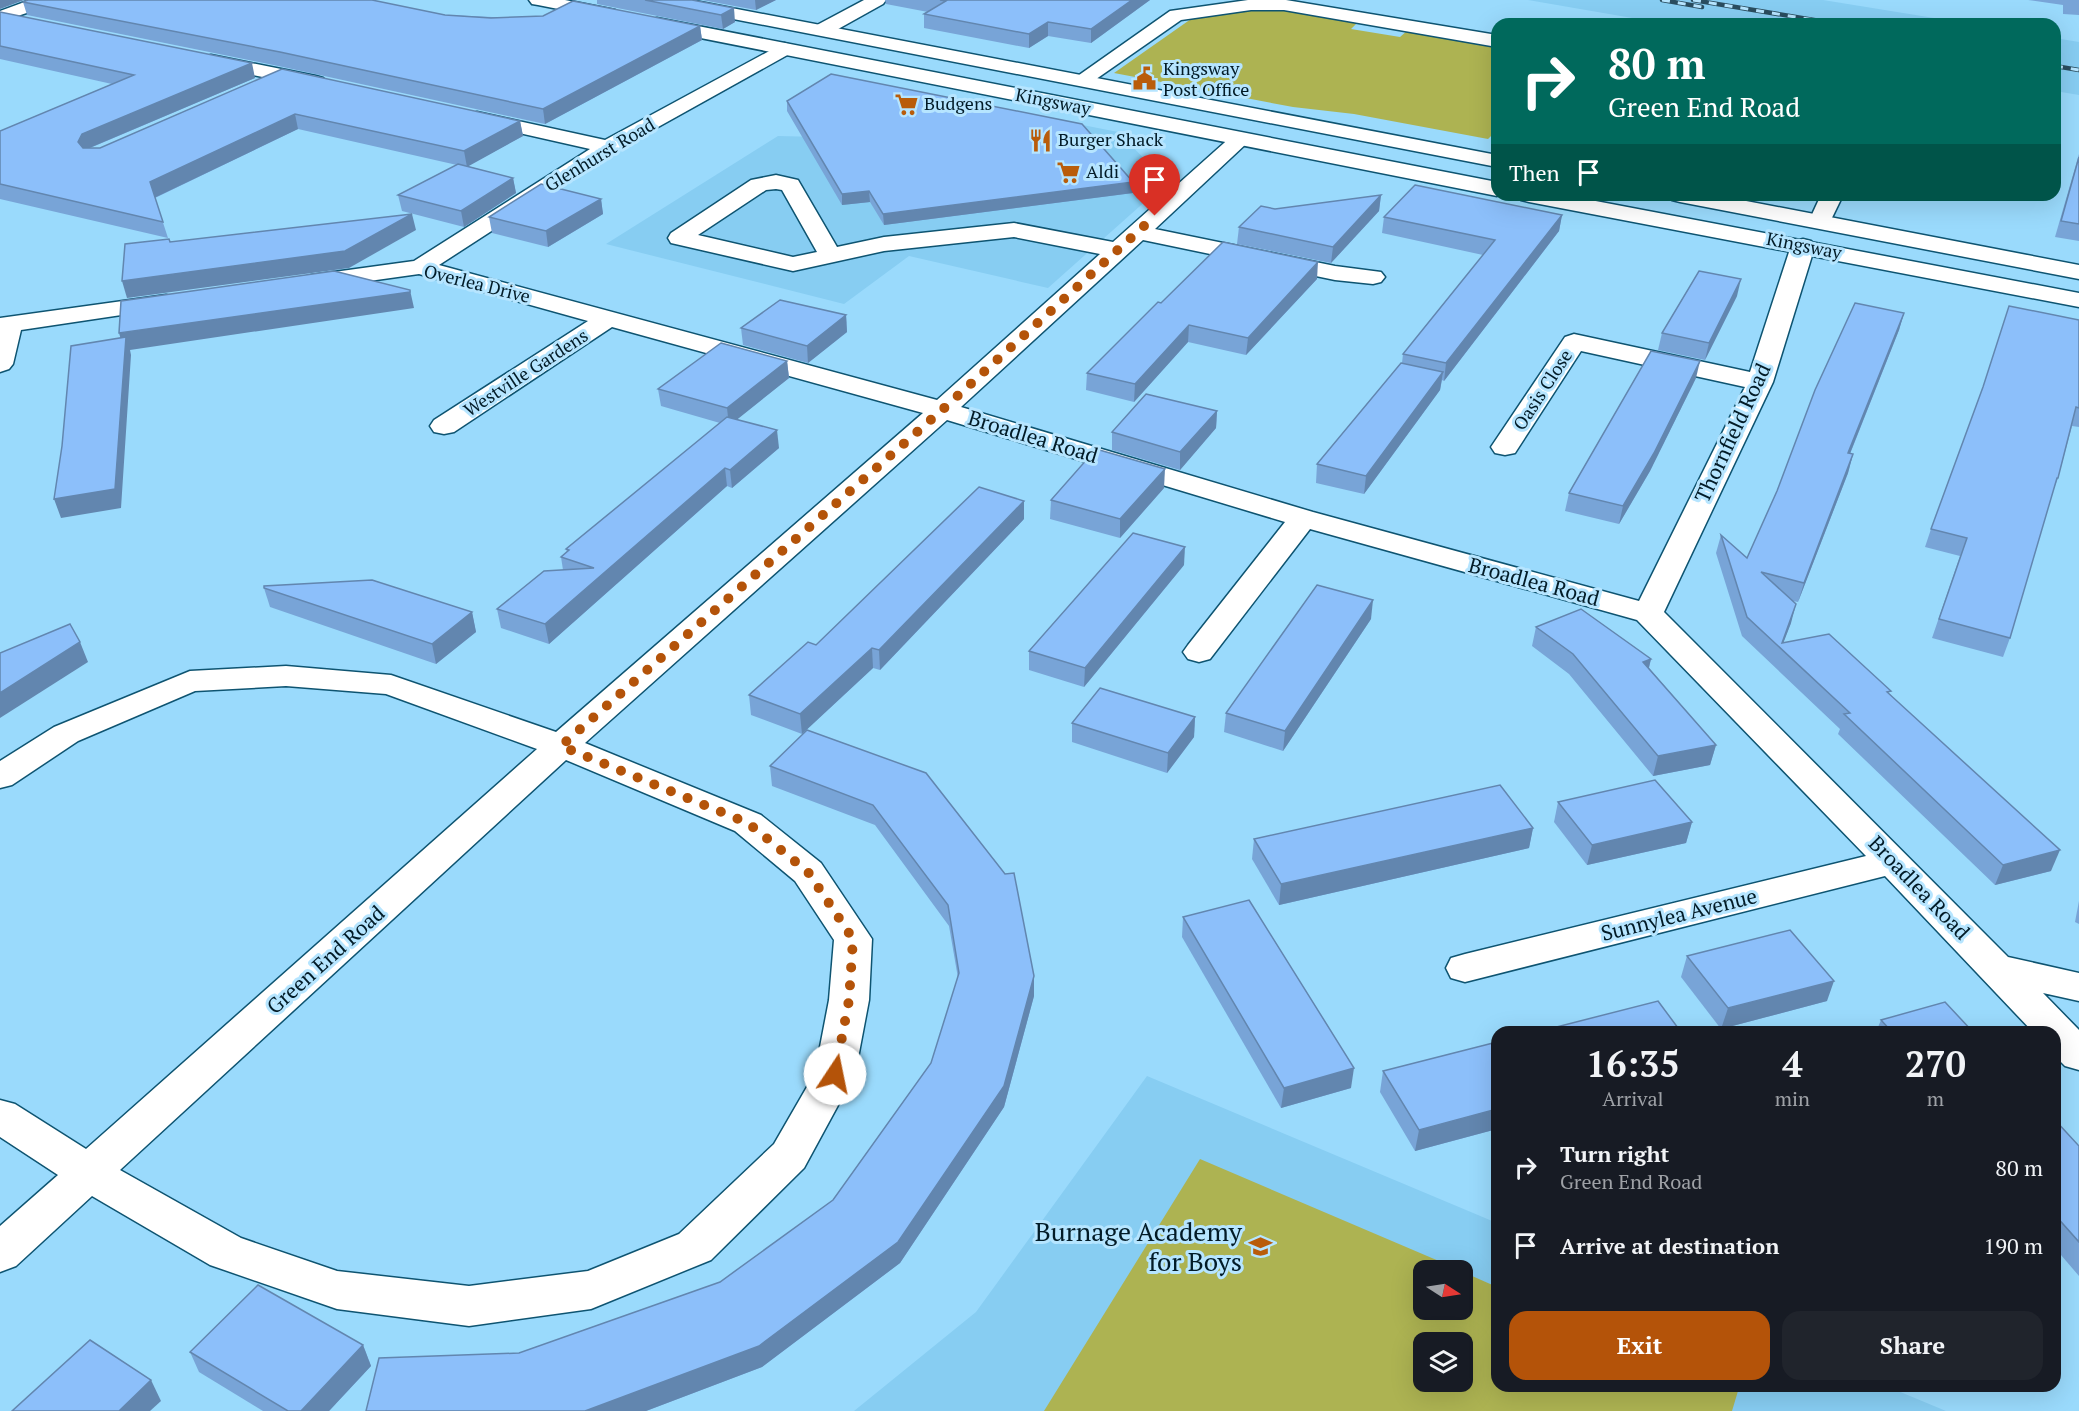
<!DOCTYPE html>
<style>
:root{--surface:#171b24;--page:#20242c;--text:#f1f3f6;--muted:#9ea1a6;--accent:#b45309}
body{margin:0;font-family:"PT Serif",serif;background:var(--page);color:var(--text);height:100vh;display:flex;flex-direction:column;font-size:22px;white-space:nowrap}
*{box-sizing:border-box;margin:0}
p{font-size:20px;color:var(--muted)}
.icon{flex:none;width:33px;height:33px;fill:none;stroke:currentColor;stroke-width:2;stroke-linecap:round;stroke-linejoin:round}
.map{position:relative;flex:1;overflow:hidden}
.panel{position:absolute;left:1491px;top:1026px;width:570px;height:366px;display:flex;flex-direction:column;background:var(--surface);border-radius:18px;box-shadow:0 6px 24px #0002}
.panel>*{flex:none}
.guide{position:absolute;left:1491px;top:18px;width:570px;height:183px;border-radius:18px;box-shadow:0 6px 24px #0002;background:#00695c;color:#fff;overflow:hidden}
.needle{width:39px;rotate:102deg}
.fabs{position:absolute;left:1413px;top:1260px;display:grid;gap:12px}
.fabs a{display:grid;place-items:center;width:60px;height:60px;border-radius:12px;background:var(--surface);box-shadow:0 6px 24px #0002;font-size:30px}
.pin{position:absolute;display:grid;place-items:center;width:51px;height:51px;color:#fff;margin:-62px -26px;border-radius:50% 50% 50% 0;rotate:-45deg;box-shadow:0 0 6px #0007}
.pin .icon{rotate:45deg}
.me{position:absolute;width:66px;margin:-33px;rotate:11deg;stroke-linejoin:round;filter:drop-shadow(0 0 4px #0008)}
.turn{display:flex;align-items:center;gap:21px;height:126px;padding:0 18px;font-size:27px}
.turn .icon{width:78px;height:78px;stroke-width:2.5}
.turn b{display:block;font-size:42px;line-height:51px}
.then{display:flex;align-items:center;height:57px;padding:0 18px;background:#0003;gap:12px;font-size:22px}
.eta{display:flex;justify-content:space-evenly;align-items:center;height:102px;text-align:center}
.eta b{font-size:36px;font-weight:700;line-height:42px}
.cta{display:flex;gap:12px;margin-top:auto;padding:12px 18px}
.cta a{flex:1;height:69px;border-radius:18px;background:var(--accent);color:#fff;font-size:24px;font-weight:700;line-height:69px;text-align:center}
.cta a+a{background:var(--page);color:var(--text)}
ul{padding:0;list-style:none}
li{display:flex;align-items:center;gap:18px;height:78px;padding:0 18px}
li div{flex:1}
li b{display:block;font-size:22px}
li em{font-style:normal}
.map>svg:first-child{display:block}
</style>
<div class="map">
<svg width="2079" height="1411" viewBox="0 0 2079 1411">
<rect width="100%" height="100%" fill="#9adafc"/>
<g fill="#87cdf2" fill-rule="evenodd">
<polygon points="1528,0 1823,0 1971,24 1667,24"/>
<polygon points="2055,38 2079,42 2079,95 2055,91"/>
<polygon points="897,88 1118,132 1167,182 1048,288 909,256 844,304 606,244 778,136 820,137"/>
<path d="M1147,1076L1497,1223V1386H1886L1946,1411H854L976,1312ZM1424,1270H1462V1310H1424ZM1424,1342H1462V1382H1424Z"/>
</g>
<g fill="#adb352" fill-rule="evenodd">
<polygon points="1285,10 1358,22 1351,29 1400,37 1408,30 1497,47 1497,130 1488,139 1354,114 1293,107 1114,73 1191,19 1247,11"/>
<path d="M1200,1159L1460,1270H1424V1310H1462L1463,1272L1497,1287V1386H1728L1738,1391L1732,1411H1044ZM1424,1342H1462V1382H1424Z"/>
</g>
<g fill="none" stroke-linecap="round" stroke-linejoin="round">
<defs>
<g id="minor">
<polygon points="30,0 56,0 53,4 0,22 0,11"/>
<polygon points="864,0 886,0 883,4 831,33 817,33 815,29 817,25"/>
<polygon points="1248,0 1286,0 1497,35 1497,47 1284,10 1251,10 1181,20 1089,84 1075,84 1072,80 1170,11"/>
<path d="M784,43L791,45L793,49L791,53L615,151L439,265L937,400L1100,254L1014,237L884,251L793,271L671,243L668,238L671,233L751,180L776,175L798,180L837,247L884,237L1014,223L1113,242L1233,135L1240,133L1247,135L1250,139L1247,143L1155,229L1335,266L1381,272L1385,277L1381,282L1373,284L1335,280L1143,240L961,407L1313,512L1639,601L1745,387L1581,351L1515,453L1505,455L1495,453L1491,447L1565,337L1574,334L1750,372L1791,246L1795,241L1803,239L1811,241L1815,246L1773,382L1664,612L2008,957L2079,973V1001L2043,993L2079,1030V1070L2065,1066L2055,1056V1032H2033L1885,876L1465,982L1451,978L1446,968L1451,958L1465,954L1866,856L1637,620L1310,529L1210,659L1199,662L1188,659L1183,652L1188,645L1285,522L947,420L585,743L761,815L821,863L872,939L869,1000L855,1074L804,1168L711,1260L591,1309L469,1326L337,1309L210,1265L92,1196L16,1266L0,1272V1226L58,1175L0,1137V1100L15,1104L86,1149L537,749L386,694L286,686L195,691L78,741L12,785L0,788V761L54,727L190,671L286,666L391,675L556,732L923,413L612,327L454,432L444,434L434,432L430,426L434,420L588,321L419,274L312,289L304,287L300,282L304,277L312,275L414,261L590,149L470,122L467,118L470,114L477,112L605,140ZM776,189L782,190L817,252L793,257L698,235L766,190ZM566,760L735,831L795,881L834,940L829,1000L815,1073L774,1144L679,1234L588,1271L469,1286L337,1271L241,1238L120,1170Z"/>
<polygon points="211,55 316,76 323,78 326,82 323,86 316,88 204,65 201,61 204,57"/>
<polygon points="1821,195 1843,195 1828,226 1820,228 1812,226 1809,221"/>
<polygon points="166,295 175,297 178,302 175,307 21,330 13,364 9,369 0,372 0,318"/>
</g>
<g id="highway">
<polygon points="529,0 565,0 615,10 618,14 615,18 609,19 538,5 532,4"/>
<polygon points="652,0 690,0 1497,155 1497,167 661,5 655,4"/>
<polygon points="657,18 1497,182 1497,195 1499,195 1497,196 650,28 648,24 650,20"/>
<polygon points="1518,195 1564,195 2079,293 2079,307 1529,202 1521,200"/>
<polygon points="1669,195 1715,195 2079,265 2079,279 1680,202 1672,200"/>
</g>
</defs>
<use href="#minor" stroke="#0e5471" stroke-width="3"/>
<use href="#highway" stroke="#0e5471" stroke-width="3"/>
<use href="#minor" fill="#fff" fill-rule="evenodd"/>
<use href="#highway" fill="#fff" fill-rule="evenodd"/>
<defs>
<g id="rail">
<polyline points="1662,0 1702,7"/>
<polyline points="1693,0 1838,24"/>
<polyline points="2055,66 2079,70"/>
</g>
</defs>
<use href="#rail" stroke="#2a4d5f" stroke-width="4.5"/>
<use href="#rail" stroke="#b6e5ff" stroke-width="3" stroke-dasharray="8" stroke-linecap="butt"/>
</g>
<g fill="#78a4d7">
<polygon points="597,0 692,0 735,22 723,29 597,4"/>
<polygon points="702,0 776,0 756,10"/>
<polygon points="885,0 1150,0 1091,43 1048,36 1029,48 924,28 924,14 928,12 886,4"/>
<polygon points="2028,0 2079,0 2079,15 2063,14 2063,5"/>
<polygon points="23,2 445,15 700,26 702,40 545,124 283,67 27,15"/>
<polygon points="0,12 255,78 90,148 100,148 282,69 520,121 523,136 467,166 513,178 516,193 464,227 402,211 398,195 457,165 298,129 155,198 168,238 0,199 0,131 112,84 0,59"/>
<polygon points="787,101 1133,182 1133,193 884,225 870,202 842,205 787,111"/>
<polygon points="2079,154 2079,241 2055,237"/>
<polygon points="1381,195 1379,211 1331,263 1237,244 1239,227"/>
<polygon points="601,199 603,214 548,247 492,233 489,217"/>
<polygon points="1562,215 1559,231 1444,381 1442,380 1440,390 1364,494 1316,483 1317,464 1402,363 1403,354 1483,255 1382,233 1384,217"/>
<polygon points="1317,279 1246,355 1188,342 1134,402 1086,390 1087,373 1161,303"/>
<polygon points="1737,296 1705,360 1658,350 1662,333"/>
<polygon points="1904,313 1899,330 1850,454 1853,454 1848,473 1798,602 1793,601 1791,623 1783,643 1890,694 2051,871 1995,885 1838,734 1840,729 1742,636 1716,553 1721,535 1747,558"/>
<polygon points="846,315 847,332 808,363 743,345 741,328"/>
<polygon points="2079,320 2079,427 2072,426 2058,478 2051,496 2010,638 2003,657 1932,638 1960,556 1925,547 1931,529"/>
<polygon points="787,361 789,378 737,419 779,448 732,488 727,486 549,644 501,628 497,609 563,570 561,557 567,552 566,549 720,423 661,406 658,389"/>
<polygon points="1696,378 1650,471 1619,524 1565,511 1569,493"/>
<polygon points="1217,411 1216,428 1180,470 1112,450 1112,432"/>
<polygon points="1164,488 1120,538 1050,519 1051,500"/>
<polygon points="1024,519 880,670 873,668 802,734 751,715 749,695 816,645"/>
<polygon points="1184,565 1084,687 1029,670 1029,651"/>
<polygon points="264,588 472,612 476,632 436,664 270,607"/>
<polygon points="1371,619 1283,751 1224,732 1226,713"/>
<polygon points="1536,627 1651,659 1649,668 1716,745 1710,765 1653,776 1569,674 1532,646"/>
<polygon points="1195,717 1194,737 1167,773 1072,742 1072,723"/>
<polygon points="770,766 926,773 1034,996 1004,1107 900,1263 762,1367 646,1411 366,1411 519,1353 720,1282 833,1200 931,1063 958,978 949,926 875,825 772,786"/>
<polygon points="1558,802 1692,822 1686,843 1587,865 1554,822"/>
<polygon points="1533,828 1529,848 1279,905 1252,859 1254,839"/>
<polygon points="2079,901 2079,924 2075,922"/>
<polygon points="1183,917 1351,1088 1281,1108 1182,937"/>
<polygon points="1687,956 1827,1001 1721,1029 1681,977"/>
<polygon points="1881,1020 1973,1032 1876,1032"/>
<polygon points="1497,1042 1497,1129 1415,1151 1380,1092 1383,1071"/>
<polygon points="2055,1120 2079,1146 2079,1276 2055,1248"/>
<polygon points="363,1345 371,1366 329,1411 263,1411 199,1372 190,1352"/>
</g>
<g fill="#6286af">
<polygon points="0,0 24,0 0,9"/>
<polygon points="755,0 776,0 756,10"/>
<polygon points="1132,0 1150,0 1091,43 1091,29"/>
<polygon points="734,8 735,22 723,29 721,15"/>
<polygon points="1048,22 1048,36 1029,48 1029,34"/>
<polygon points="700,26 702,40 545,124 543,109"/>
<polygon points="252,63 255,78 87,149 83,157 78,142 82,134"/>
<polygon points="295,114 298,129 154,198 150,182"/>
<polygon points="520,121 523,136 467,167 464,151"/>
<polygon points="513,178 516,193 464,227 461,211"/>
<polygon points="1133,182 1133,193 884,225 883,214"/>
<polygon points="869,191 870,202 842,205 842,194"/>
<polygon points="1381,195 1379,211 1331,263 1333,247"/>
<polygon points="601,199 603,214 548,247 546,231"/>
<polygon points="412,214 416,230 349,268 127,298 122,281"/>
<polygon points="1562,215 1559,231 1444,381 1446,363"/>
<polygon points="1318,262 1317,279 1246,355 1248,338"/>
<polygon points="1741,279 1737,296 1705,360 1709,343"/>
<polygon points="410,290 414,308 130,350 131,355 121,508 61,518 54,499 124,350 119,333"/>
<polygon points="1904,313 1899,330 1843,471 1848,453"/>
<polygon points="846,315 847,332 808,363 807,346"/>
<polygon points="1189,325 1188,342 1134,402 1135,384"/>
<polygon points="787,361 789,378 729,426 727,408"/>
<polygon points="1700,361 1696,378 1650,471 1619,524 1623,506"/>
<polygon points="1443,372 1440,390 1364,494 1366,476"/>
<polygon points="1217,411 1216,428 1180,470 1180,452"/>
<polygon points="777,430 779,448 732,488 730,470"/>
<polygon points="1853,454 1848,473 1798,602 1804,583"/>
<polygon points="725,468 727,486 549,644 545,624"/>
<polygon points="1165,469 1164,488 1120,538 1120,519"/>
<polygon points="1024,501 1024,519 880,670 879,650"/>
<polygon points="1185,547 1184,565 1084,687 1085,668"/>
<polygon points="1373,600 1371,619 1283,751 1285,731"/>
<polygon points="1796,604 1791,623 1781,649 1782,643"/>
<polygon points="472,612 476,632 436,664 432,644"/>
<polygon points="80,642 88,662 0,718 0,693"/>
<polygon points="872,648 873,668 802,734 800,714"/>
<polygon points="1651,659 1646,678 1643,662"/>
<polygon points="1195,717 1194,737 1167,773 1168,753"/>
<polygon points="1716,745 1710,765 1653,776 1658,756"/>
<polygon points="1692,822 1686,843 1587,865 1592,845"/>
<polygon points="1533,828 1529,848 1279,905 1281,884"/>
<polygon points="2060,850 2051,871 1995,885 2003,865"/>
<polygon points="1034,976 1034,996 1004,1107 900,1263 762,1367 646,1411 585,1411 759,1346"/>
<polygon points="1834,981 1827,1001 1721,1029 1728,1008"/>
<polygon points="1354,1068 1351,1088 1281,1108 1284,1088"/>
<polygon points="1497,1109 1497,1129 1415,1151 1419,1130"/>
<polygon points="363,1345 371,1366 329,1411 301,1411"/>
<polygon points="151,1380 161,1401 150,1411 119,1411"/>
</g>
<g fill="#8cbffa" stroke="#6286af" stroke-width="1.5">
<polygon points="28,0 372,0 445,15 491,18 543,16 573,1 700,26 543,109 280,52 23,2"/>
<polygon points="645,0 692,0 734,8 721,15"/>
<polygon points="940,0 1132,0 1091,29 1048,22 1029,34 924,14 946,1"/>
<polygon points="0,12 252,63 82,134 78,142 83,148 100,148 282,69 520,121 464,151 295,114 150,182 163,222 0,184 0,131 134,75 0,46"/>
<polygon points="831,74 1082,124 1133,182 883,214 869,191 842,194 787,101"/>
<polygon points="2079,157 2079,224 2061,221"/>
<polygon points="458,164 513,178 461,211 398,195"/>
<polygon points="541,184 601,199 546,231 489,217"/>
<polygon points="1415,185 1562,215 1446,363 1403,354 1495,240 1384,217"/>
<polygon points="1381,195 1333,247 1239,227 1261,206 1275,209"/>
<polygon points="412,214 345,251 122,281 125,244 169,239 170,242"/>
<polygon points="1223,242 1318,262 1248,338 1189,325 1135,384 1087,373 1158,302 1161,303"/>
<polygon points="334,271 410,290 410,292 119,333 121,301"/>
<polygon points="1699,271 1741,279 1709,343 1662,333"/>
<polygon points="780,300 846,315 807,346 741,328"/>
<polygon points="1855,303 1904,313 1848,453 1853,454 1804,583 1761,572 1796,604 1782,643 1829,634 1891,691 1887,692 2060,850 2003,865 1844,714 1850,713 1747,617 1721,535 1747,558 1777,491 1815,390"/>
<polygon points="2009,306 2079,320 2079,408 2076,407 2058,478 2057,478 2010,638 1939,619 1967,538 1931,529 1983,387"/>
<polygon points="126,337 115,489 54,499 62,446 71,346"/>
<polygon points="721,343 787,361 727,408 658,389"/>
<polygon points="1651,351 1700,361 1654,453 1623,506 1569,493"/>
<polygon points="1401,363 1443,372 1366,476 1317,464"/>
<polygon points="1146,394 1217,411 1180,452 1112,432"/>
<polygon points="727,417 777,430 730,470 725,468 545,624 497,609 544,571 594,568 561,557 569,550 566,549"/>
<polygon points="1096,449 1165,469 1120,519 1051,500"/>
<polygon points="979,487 1024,501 879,650 872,648 800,714 749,695 808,642 816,645"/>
<polygon points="1133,533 1185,547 1085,668 1029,651"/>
<polygon points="372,580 472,612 432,644 264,588 264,586"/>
<polygon points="1317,585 1373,600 1285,731 1226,713"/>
<polygon points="1581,609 1651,659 1643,662 1716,745 1658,756 1573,654 1536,627"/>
<polygon points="70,624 80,642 0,693 0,653"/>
<polygon points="1100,688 1195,717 1168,753 1072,723"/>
<polygon points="807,730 926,773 1005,874 1014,873 1034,976 1004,1086 898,1242 759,1346 585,1411 366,1411 379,1358 519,1353 720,1282 833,1200 931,1063 959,973 948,905 873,805 770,766"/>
<polygon points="1655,780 1692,822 1592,845 1558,802"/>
<polygon points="1500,785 1533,828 1281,884 1254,839"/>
<polygon points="1249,900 1354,1068 1284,1088 1183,917"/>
<polygon points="1790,930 1834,981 1728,1008 1687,956"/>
<polygon points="1658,1001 1681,1032 1537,1032"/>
<polygon points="1945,1002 1973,1032 1892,1032 1881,1020"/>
<polygon points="1497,1042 1497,1109 1419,1130 1383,1071"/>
<polygon points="2055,1120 2079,1146 2079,1242 2055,1215"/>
<polygon points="258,1285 363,1345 301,1411 288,1411 190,1352"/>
<polygon points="90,1340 151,1380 119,1411 12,1411"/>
</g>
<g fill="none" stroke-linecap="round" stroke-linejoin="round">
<polyline stroke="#b45309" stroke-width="10" stroke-dasharray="0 18" points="835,1074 849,1000 853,939 808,872 748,823 561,746 942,410 1155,216"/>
</g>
<defs>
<symbol id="civic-bare" viewBox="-9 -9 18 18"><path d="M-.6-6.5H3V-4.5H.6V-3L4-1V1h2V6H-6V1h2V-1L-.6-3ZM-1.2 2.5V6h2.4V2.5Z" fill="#b95c0a" stroke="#b6e5ff" stroke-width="2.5" paint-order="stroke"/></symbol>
<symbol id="supermarket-bare" viewBox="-9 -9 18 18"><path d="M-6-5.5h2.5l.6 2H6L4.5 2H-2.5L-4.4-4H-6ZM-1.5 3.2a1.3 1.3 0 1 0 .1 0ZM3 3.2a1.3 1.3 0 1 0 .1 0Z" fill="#b95c0a" stroke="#b6e5ff" stroke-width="2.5" paint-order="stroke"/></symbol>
<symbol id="restaurant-bare" viewBox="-9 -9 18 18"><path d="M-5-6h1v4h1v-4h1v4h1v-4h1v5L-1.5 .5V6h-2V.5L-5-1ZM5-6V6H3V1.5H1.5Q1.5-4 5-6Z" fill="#b95c0a" stroke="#b6e5ff" stroke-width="2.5" paint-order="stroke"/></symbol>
<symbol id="school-bare" viewBox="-9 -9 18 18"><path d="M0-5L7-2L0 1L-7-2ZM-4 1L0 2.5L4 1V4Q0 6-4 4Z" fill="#b95c0a" stroke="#b6e5ff" stroke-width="2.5" paint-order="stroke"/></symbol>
</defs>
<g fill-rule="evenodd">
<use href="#civic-bare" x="1128" y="62" width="33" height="33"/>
<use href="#supermarket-bare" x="890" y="88" width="33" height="33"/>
<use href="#restaurant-bare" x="1024" y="124" width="33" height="33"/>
<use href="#supermarket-bare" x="1052" y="156" width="33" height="33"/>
<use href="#school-bare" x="1244" y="1230" width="33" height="33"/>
</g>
<g text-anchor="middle" stroke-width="6" stroke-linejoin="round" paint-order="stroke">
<g font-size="18" fill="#021b27" stroke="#b6e5ff" text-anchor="start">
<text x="1163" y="75">Kingsway<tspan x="1163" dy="21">Post Office</tspan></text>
<text x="924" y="110">Budgens</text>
<text x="1058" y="146">Burger Shack</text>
<text x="1086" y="178">Aldi</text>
</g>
<g font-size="18" fill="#021b27" stroke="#b6e5ff">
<text transform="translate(1053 102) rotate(11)" y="6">Kingsway</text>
<text transform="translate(600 155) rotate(-31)" y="6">Glenhurst Road</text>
<text transform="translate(1804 246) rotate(11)" y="6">Kingsway</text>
<text transform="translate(477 284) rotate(14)" y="6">Overlea Drive</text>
<text transform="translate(526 373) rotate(-33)" y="6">Westville Gardens</text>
<text transform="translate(1543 390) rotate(-57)" y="6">Oasis Close</text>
</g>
<g font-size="21" fill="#021b27" stroke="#b6e5ff">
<text transform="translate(1733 433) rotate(-65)" y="7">Thornfield Road</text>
<text transform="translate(1033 437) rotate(17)" y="7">Broadlea Road</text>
<text transform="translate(1534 582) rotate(15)" y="7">Broadlea Road</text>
<text transform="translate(1919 888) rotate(46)" y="7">Broadlea Road</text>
<text transform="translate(1679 915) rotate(-14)" y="7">Sunnylea Avenue</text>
<text transform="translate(326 960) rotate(-42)" y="7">Green End Road</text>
</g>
<g font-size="26" fill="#021b27" stroke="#b6e5ff" text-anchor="end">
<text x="1242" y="1241">Burnage Academy<tspan x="1242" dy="30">for Boys</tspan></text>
</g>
</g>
</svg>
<div class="fabs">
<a><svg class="needle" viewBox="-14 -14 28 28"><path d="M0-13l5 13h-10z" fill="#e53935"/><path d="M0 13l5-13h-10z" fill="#9ea1a6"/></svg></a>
<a><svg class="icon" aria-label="layers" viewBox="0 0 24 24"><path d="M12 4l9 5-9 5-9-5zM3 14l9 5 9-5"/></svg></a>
</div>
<div class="pin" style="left:1155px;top:216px;background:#d93025"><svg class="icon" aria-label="arrive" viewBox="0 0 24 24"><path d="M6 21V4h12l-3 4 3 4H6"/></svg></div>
<svg class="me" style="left:835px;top:1074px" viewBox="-20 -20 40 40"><circle r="19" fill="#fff"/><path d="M0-13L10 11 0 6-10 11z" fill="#b45309"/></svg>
<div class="guide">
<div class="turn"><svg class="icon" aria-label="right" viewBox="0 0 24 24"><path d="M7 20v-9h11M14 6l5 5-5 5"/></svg><div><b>80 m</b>Green End Road</div></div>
<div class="then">Then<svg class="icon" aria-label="arrive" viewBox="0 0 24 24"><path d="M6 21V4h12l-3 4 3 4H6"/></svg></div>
</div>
<section class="panel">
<div class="eta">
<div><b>16:35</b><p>Arrival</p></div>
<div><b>4</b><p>min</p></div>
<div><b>270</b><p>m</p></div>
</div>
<ul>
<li><svg class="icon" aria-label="right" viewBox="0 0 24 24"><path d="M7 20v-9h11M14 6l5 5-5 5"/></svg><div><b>Turn right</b><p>Green End Road</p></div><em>80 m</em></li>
<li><svg class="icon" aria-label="arrive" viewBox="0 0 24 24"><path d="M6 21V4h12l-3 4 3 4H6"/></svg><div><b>Arrive at destination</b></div><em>190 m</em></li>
</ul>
<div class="cta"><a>Exit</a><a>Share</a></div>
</section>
</div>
